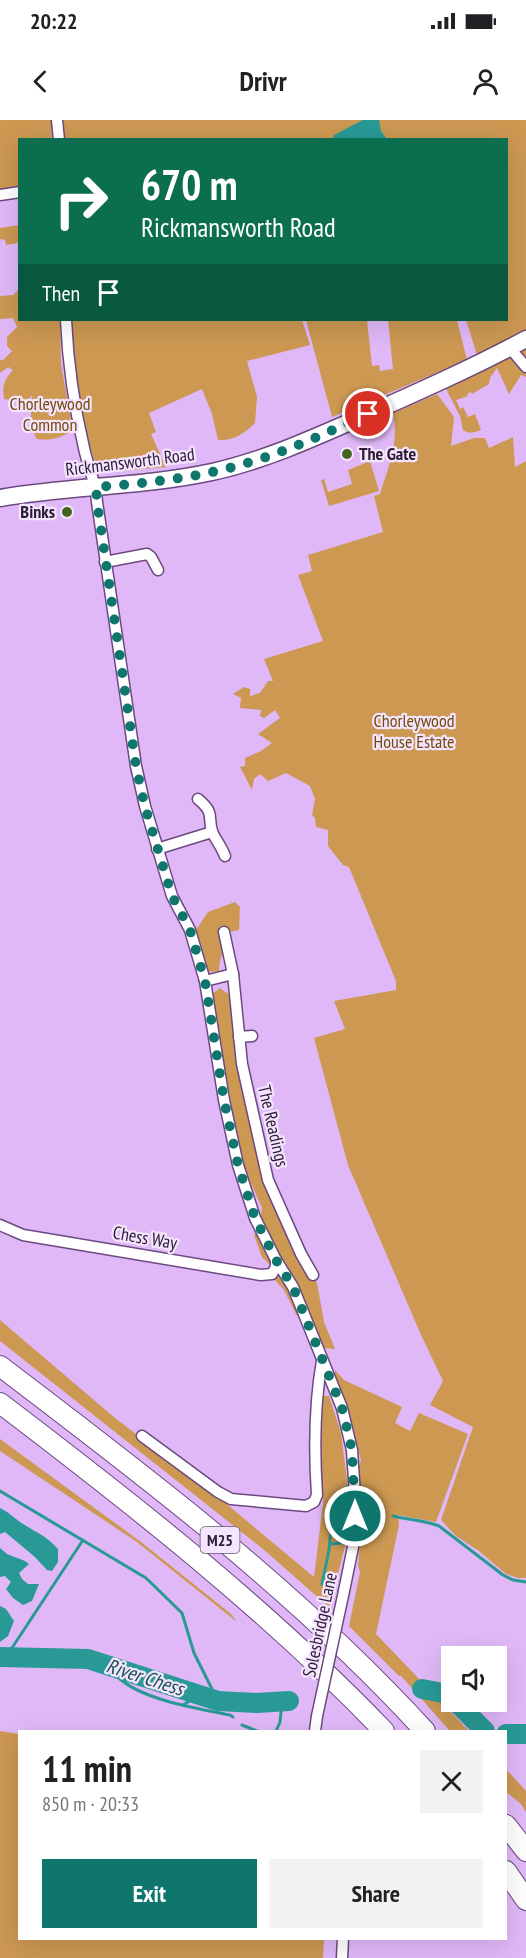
<!DOCTYPE html>
<meta charset="utf-8">
<style>
:root{--surface:#fff;--page:#f2f2f2;--text:#202124;--muted:#757577;--accent:#0f766e}
body{margin:0;font-family:"PT Sans Narrow",sans-serif;background:var(--page);color:var(--text);height:100vh;display:flex;flex-direction:column;font-size:22px;white-space:nowrap}
*{box-sizing:border-box;margin:0}
p{font-size:20px;color:var(--muted)}
.icon{flex:none;width:33px;height:33px;fill:none;stroke:currentColor;stroke-width:2;stroke-linecap:round;stroke-linejoin:round}
.map{position:relative;flex:1;overflow:hidden}
.details{position:absolute;left:18px;top:1610px;width:489px;height:210px;display:flex;flex-direction:column;background:var(--surface);border-radius:0px;box-shadow:0 6px 24px #0002}
.details>*{flex:none}
.hud{position:absolute;left:18px;top:18px;width:490px;height:183px;border-radius:0px;box-shadow:0 6px 24px #0002;background:#0b6e4f;color:#fff;overflow:hidden}
.tools{position:absolute;left:441px;top:1526px;display:grid;gap:12px}
.tools a{display:grid;place-items:center;width:66px;height:66px;border-radius:0px;background:var(--surface);box-shadow:0 6px 24px #0002;font-size:30px}
.pin{position:absolute;display:grid;place-items:center;width:51px;height:51px;color:#fff;margin:-26px;border:3px solid #fff;border-radius:50%;box-shadow:0 2px 6px #0007}
.me{position:absolute;width:66px;margin:-33px;rotate:0deg;stroke-linejoin:round;filter:drop-shadow(0 0 4px #0008)}
.turn{display:flex;align-items:center;gap:21px;height:126px;padding:0 24px;font-size:27px}
.turn .icon{width:78px;height:78px;stroke-width:2.5}
.turn b{display:block;font-size:42px;line-height:51px}
.then{display:flex;align-items:center;height:57px;padding:0 24px;background:#0003;gap:12px;font-size:22px}
.round{display:grid;place-items:center;flex:none;width:63px;height:63px;border-radius:0px;background:var(--page)}
.overview{display:flex;align-items:center;justify-content:space-between;height:102px;padding:0 24px}
h1{font-size:36px;font-weight:600;line-height:45px}
.primary-button{display:flex;gap:12px;margin-top:auto;padding:12px 24px}
.primary-button a{flex:1;height:69px;border-radius:0px;background:var(--accent);color:#fff;font-size:24px;font-weight:600;line-height:69px;text-align:center}
.primary-button a+a{background:var(--page);color:var(--text)}
.status{display:flex;justify-content:space-between;align-items:center;height:42px;padding:0 30px;background:var(--surface);direction:ltr}
.status svg{height:16px;fill:currentColor}
header{display:flex;justify-content:space-between;align-items:center;height:78px;padding:0 24px;background:var(--surface);font-size:27px;font-weight:600}
.map>svg:first-child{display:block}
</style>
<div class="status"><b>20:22</b><svg viewBox="0 0 49 12"><path d="M0 12V9h3v3zM5 12V6h3v6zM10 12V3h3v9zM15 12V0h3v12zM26 1h20v11H26zM47 4h2v5h-2z"/></svg></div>
<header><svg class="icon" aria-label="back" viewBox="0 0 24 24"><path d="M15 5l-7 7 7 7"/></svg>Drivr<svg class="icon" aria-label="person" viewBox="0 0 24 24"><circle cx="12" cy="8" r="4"/><path d="M4 21q1-7 8-7t8 7"/></svg></header>
<div class="map">
<svg width="526" height="1838" viewBox="0 0 526 1838">
<rect width="100%" height="100%" fill="#e0b8f8"/>
<g fill="#cc9852">
<polygon points="0,0 51,0 52,19 20,20 19,70 0,73"/>
<polygon points="61,0 526,0 526,212 477,235 466,200 507,200 507,20 62,20"/>
<polygon points="19,105 20,105 19,134 18,123 6,125 5,120 0,119 0,108"/>
<path d="M19,169L20,200H60L61,244L72,306V310C63,318 48,321 37,319C29,307 31,289 32,275L30,278L19,281L4,279C2,265 4,260 13,250L8,247L0,253V240H3L12,231L7,226V217L17,207L13,198L0,199V176L13,175Z"/>
<path d="M70,200H302L310,225L247,241L257,277L255,303C244,314 233,321 218,320L212,294L202,269L149,293L156,312L151,314L166,347L99,353C81,306 71,250 70,200Z"/>
<polygon points="306,200 367,200 372,246 379,245 380,251 393,249 388,200 457,200 467,240 332,297"/>
<path d="M526,226V257L521,255L509,274L497,248L490,258L489,264L472,274L471,272L467,274L468,276L456,280L460,289L463,287L468,297L475,294L481,310C474,312 469,315 463,310L460,296L446,269Z"/>
<path d="M437,274L454,297L451,326L474,318H485L489,328L513,317L515,347L526,341V1458H518L506,1454L479,1431L456,1416L441,1400L473,1307L430,1285L443,1261L421,1215L348,1045L314,918L345,909L334,881L396,870V861L349,747L343,745L328,726V710L316,707L315,698L312,695L315,679L310,666L286,653L268,661L260,654L254,659L252,670L240,647L245,646V638L261,631L272,623L258,614L280,598L275,590L264,598L260,596L261,590L240,588L241,578L233,574L244,567L250,569V576L260,573L268,561H273L264,539L323,521L298,455L312,451L308,435L383,412L374,376L380,374C389,345 399,325 393,293Z"/>
<polygon points="370,341 379,371 329,386 321,360 324,359 328,372 352,364 348,350"/>
<path d="M235,782L240,787L239,810L229,812C226,826 219,837 219,851L207,852L194,813L208,792Z"/>
<polygon points="220,868 231,876 265,1060 309,1155 317,1163 324,1202 335,1229 324,1228 309,1199 297,1196 284,1170 274,1159 272,1147 262,1137 254,1115 259,1109 262,1088 243,1045 211,875"/>
<polygon points="0,1200 115,1298 217,1376 314,1457 323,1383 319,1308 320,1276 329,1276 341,1313 347,1360 347,1419 329,1487 263,1429 0,1221"/>
<polygon points="335,1250 344,1260 402,1287 395,1303 410,1311 419,1293 468,1314 436,1402 398,1395 399,1405 376,1514 469,1611 450,1611 401,1556 399,1556 349,1506 360,1452 358,1445 362,1396 359,1346 361,1341 348,1291 335,1257"/>
<polygon points="0,1319 141,1422 231,1494 237,1502 137,1422 0,1331"/>
<polygon points="0,1611 19,1614 20,1818 324,1818 323,1838 0,1838"/>
<polygon points="506,1649 526,1671 526,1692 521,1684 506,1672"/>
</g>
<g fill="#299996">
<polygon points="363,0 379,0 381,11 387,19 333,19 334,15"/>
<path d="M0,1388C9,1392 15,1399 23,1404C39,1414 45,1415 58,1429V1442L52,1451L47,1450L35,1437L5,1412L0,1414Z"/>
<polygon points="0,1428 7,1434 25,1441 29,1444 19,1453 22,1459 28,1464 39,1464 32,1481 23,1485 13,1478 6,1469 11,1462 5,1456 0,1457"/>
<polygon points="0,1486 6,1489 14,1501 8,1516 0,1522"/>
</g>
<g fill="none" stroke-linecap="round" stroke-linejoin="round">
<g stroke="#299996" stroke-width="3">
<polyline points="0,1371 146,1458 182,1493 194,1533 218,1581"/>
<path d="M393,1396C408,1400 424,1400 439,1406L503,1455L513,1460L526,1462"/>
<polyline points="330,1424 352,1422"/>
<polyline points="322,1464 329,1430 333,1386 350,1364"/>
<polyline points="6,1537 83,1420"/>
<path d="M108,1545C112,1549 116,1555 120,1559C144,1580 199,1589 230,1595L233,1597"/>
<polyline points="183,1585 199,1575"/>
<polyline points="242,1605 257,1611"/>
<polyline points="276,1611 280,1602 282,1581"/>
</g>
<g stroke="#299996" stroke-width="20">
<polyline points="0,1537 88,1539 218,1581 257,1583 289,1581"/>
<polyline points="422,1569 443,1573 452,1578"/>
<polyline points="455,1581 485,1611"/>
<polyline points="506,1614 526,1614"/>
</g>
<defs>
<g id="street">
<polyline points="57,0 59,20"/>
<polyline points="0,75 20,72"/>
<path d="M66,200C68,243 74,286 84,328C88,347 96,362 97,382L136,646L145,686L172,776L190,810L205,861L224,980L238,1045L255,1098L276,1140L293,1167L342,1288L352,1330L355,1375L354,1422L344,1471"/>
<polyline points="510,228 526,247"/>
<polyline points="105,442 147,434 151,437 158,450"/>
<path d="M198,679C217,695 206,697 213,714C217,721 222,728 225,736"/>
<polyline points="157,729 212,712"/>
<polyline points="224,812 233,854 242,944 268,1060 301,1134 313,1155"/>
<polyline points="205,861 233,854"/>
<polyline points="239,917 252,916"/>
<polyline points="0,1105 23,1115 261,1155 272,1154 276,1147 276,1140"/>
<path d="M142,1316L218,1372L231,1379L306,1386L314,1382L317,1375C314,1330 314,1286 322,1241"/>
<polyline points="315,1611 317,1596"/>
<polyline points="342,1838 343,1818"/>
</g>
<path id="primary" d="M0,378C70,366 142,367 212,352C266,340 316,317 366,295C420,271 474,247 526,219"/>
<g id="highway">
<path d="M0,1246C149,1359 299,1473 425,1611"/>
<path d="M0,1283C134,1385 267,1489 384,1611"/>
<polyline points="506,1705 526,1731"/>
<polyline points="506,1751 526,1780"/>
</g>
</defs>
<use href="#street" stroke="#6c4880" stroke-width="13"/>
<use href="#primary" stroke="#6c4880" stroke-width="19"/>
<use href="#highway" stroke="#6c4880" stroke-width="22"/>
<use href="#street" stroke="#fff" stroke-width="10"/>
<use href="#primary" stroke="#fff" stroke-width="16"/>
<use href="#highway" stroke="#fff" stroke-width="20"/>
<defs>
<polyline id="street-bridge" points="317,1596 344,1471"/>
</defs>
<use href="#street-bridge" stroke="#6c4880" stroke-width="13" stroke-linecap="butt"/>
<use href="#street-bridge" stroke="#fff" stroke-width="10"/>
</g>
<g fill="none" stroke-linecap="round" stroke-linejoin="round">
<path stroke="#0f766e" stroke-width="10" stroke-dasharray="0 18" d="M355,1396L352,1330L342,1288L293,1167L276,1140L255,1098L238,1045L224,980L205,861L190,810L172,776L145,687L136,646L97,382L96,367C148,363 198,358 247,343C289,331 328,312 368,294"/>
</g>
<g fill="#41651e" stroke="#f4e4fe" stroke-width="2">
<circle cx="347" cy="334" r="6"/>
<circle cx="67" cy="392" r="6"/>
</g>
<g text-anchor="middle" stroke-width="4.5" stroke-linejoin="round" paint-order="stroke">
<rect fill="#f4e4fe" stroke="#675771" stroke-width="1.5" x="200.5" y="1407" width="39" height="26" rx="4.5"/>
<g font-size="16" font-weight="bold" fill="#2b1b34">
<text x="220" y="1426">M25</text>
</g>
<g font-size="18" fill="#734b0b" stroke="#f4e4fe">
<text x="50" y="290">Chorleywood<tspan x="50" dy="21">Common</tspan></text>
<text x="414" y="607">Chorleywood<tspan x="414" dy="21">House Estate</tspan></text>
</g>
<g font-size="18" font-weight="bold" fill="#2b1b34" stroke="#f4e4fe" text-anchor="start">
<text x="359" y="340">The Gate</text>
<text x="55" y="398" text-anchor="end">Binks</text>
</g>
<g font-size="18" fill="#2b1b34" stroke="#f4e4fe">
<text transform="translate(130 342) rotate(-7)" y="6">Rickmansworth Road</text>
<text transform="translate(273 1006) rotate(77)" y="6">The Readings</text>
<text transform="translate(145 1118) rotate(10)" y="6">Chess Way</text>
<text transform="translate(320 1505) rotate(-78)" y="6">Solesbridge Lane</text>
</g>
<g font-size="20" font-style="italic" fill="#185453" stroke="#f4e4fe">
<text transform="translate(145 1557) rotate(18)" y="7">River Chess</text>
</g>
</g>
</svg>
<div class="tools">
<a><svg class="icon" aria-label="sound" viewBox="0 0 24 24"><path d="M4 9h4l5-4v14l-5-4H4zM17 9q2 3 0 6"/></svg></a>
</div>
<div class="pin" style="left:368px;top:294px;background:#d93025"><svg class="icon" aria-label="arrive" viewBox="0 0 24 24"><path d="M6 21V4h12l-3 4 3 4H6"/></svg></div>
<svg class="me" style="left:355px;top:1396px" viewBox="-20 -20 40 40"><circle r="17" fill="#0f766e" stroke="#fff" stroke-width="3"/><path d="M0-11L8 9 0 5-8 9z" fill="#fff"/></svg>
<div class="hud">
<div class="turn"><svg class="icon" aria-label="right" viewBox="0 0 24 24"><path d="M7 20v-9h11M14 6l5 5-5 5"/></svg><div><b>670 m</b>Rickmansworth Road</div></div>
<div class="then">Then<svg class="icon" aria-label="arrive" viewBox="0 0 24 24"><path d="M6 21V4h12l-3 4 3 4H6"/></svg></div>
</div>
<section class="details">
<div class="overview"><div><h1>11 min</h1><p>850 m · 20:33</p></div><a class="round"><svg class="icon" aria-label="close" viewBox="0 0 24 24"><path d="M6 6l12 12M18 6L6 18"/></svg></a></div>
<div class="primary-button"><a>Exit</a><a>Share</a></div>
</section>
</div>
